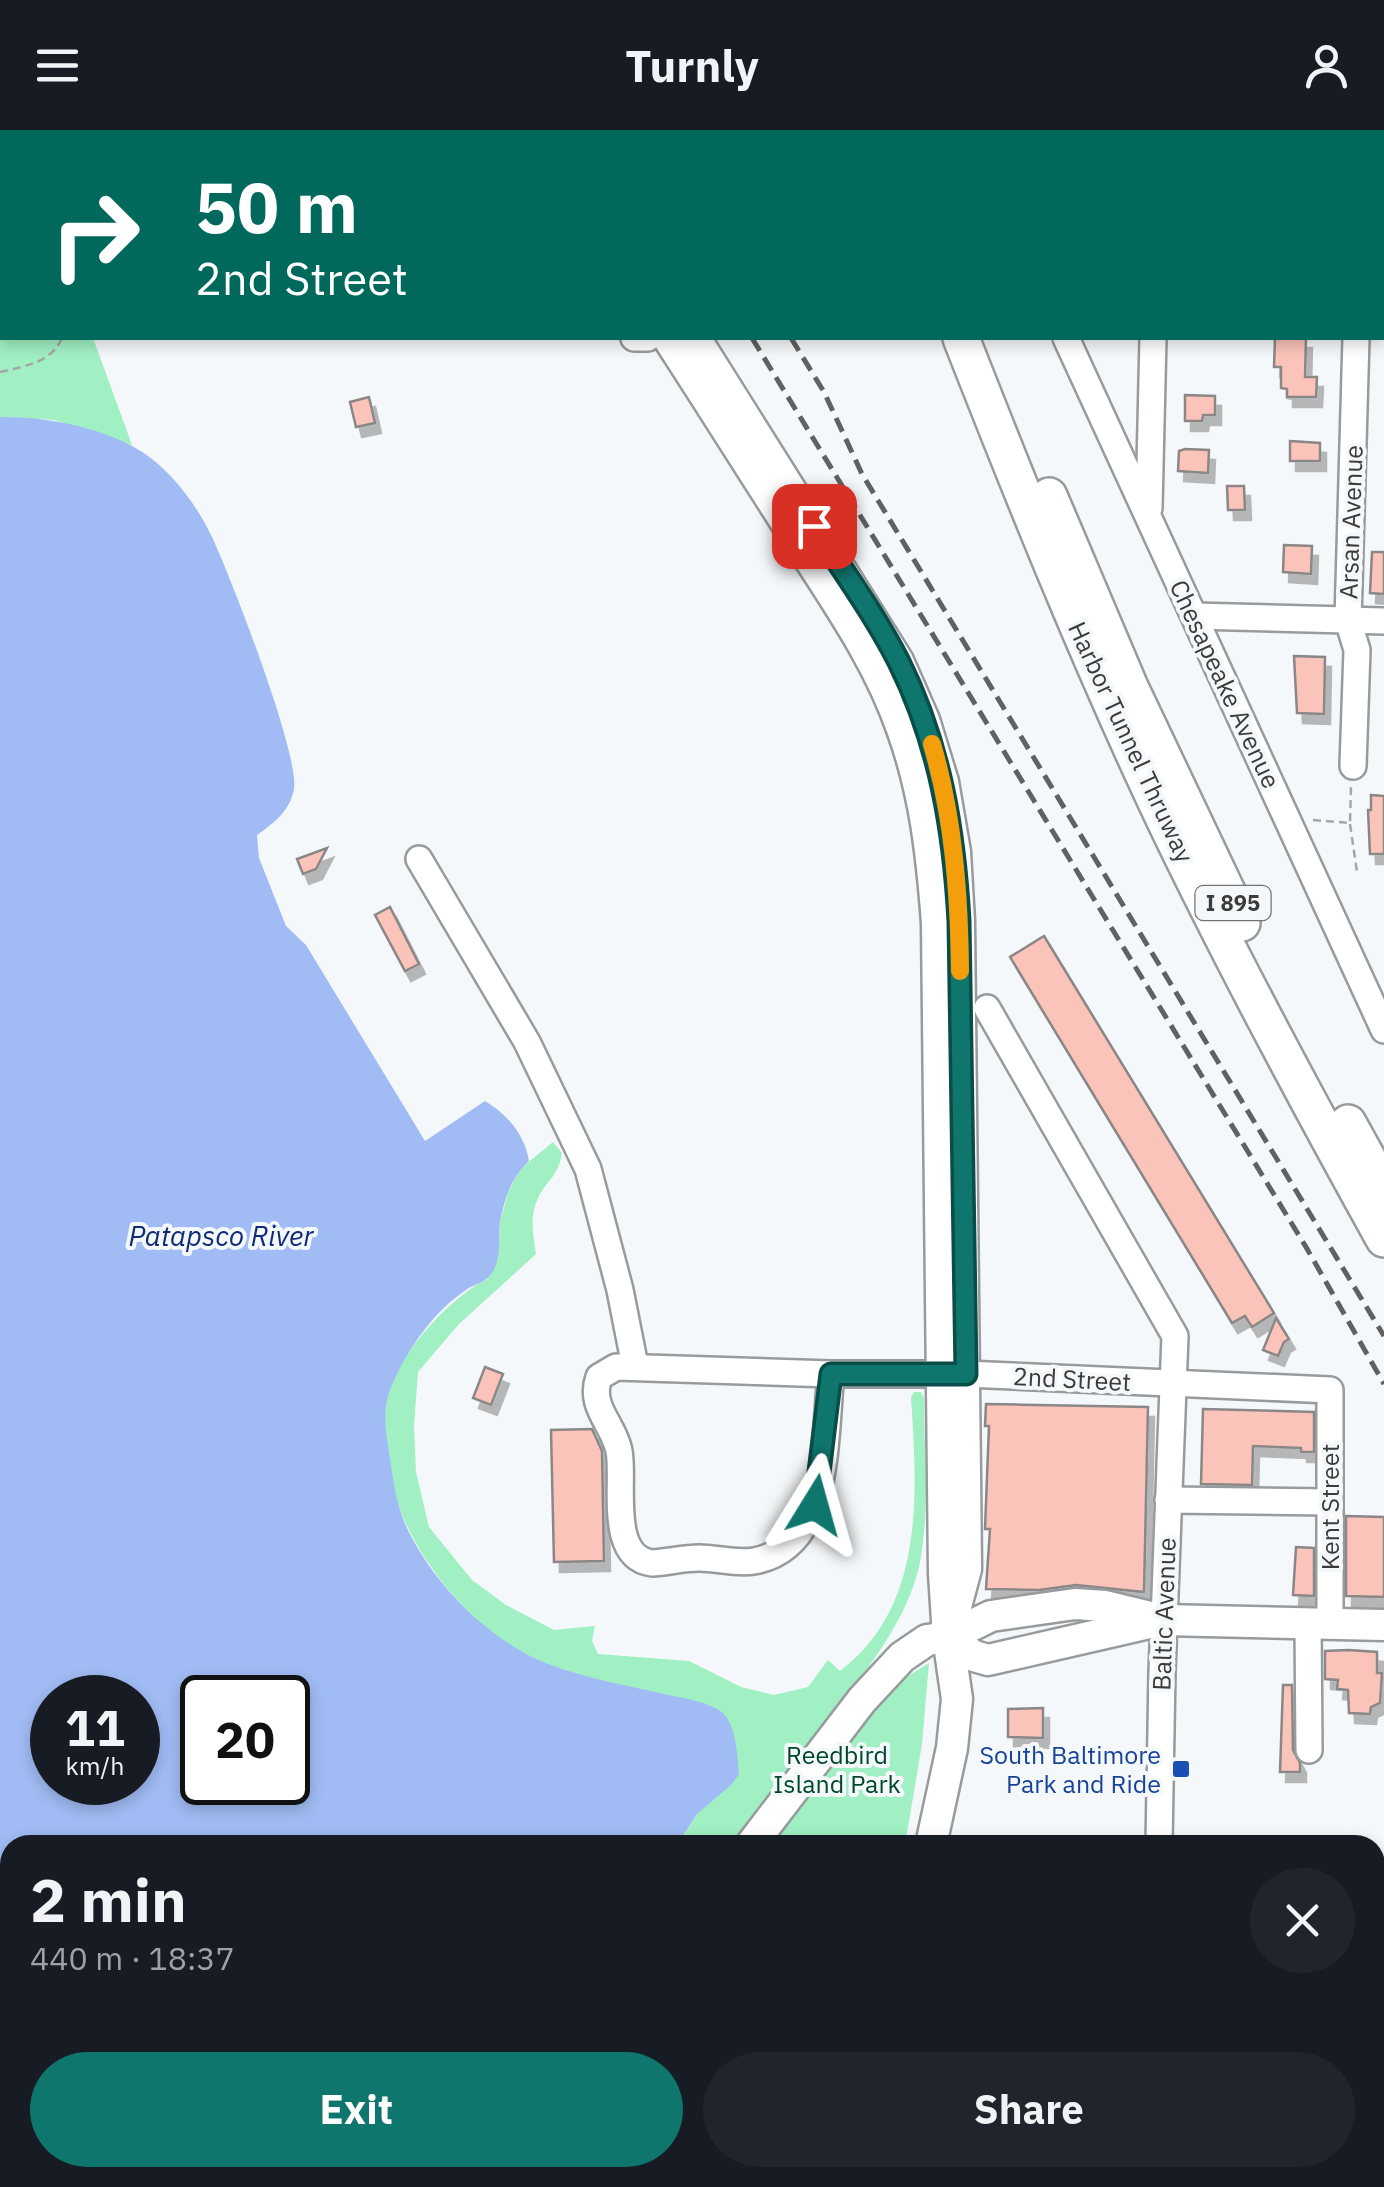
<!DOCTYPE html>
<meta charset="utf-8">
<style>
:root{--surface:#171b24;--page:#20242c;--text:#f1f3f6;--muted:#9ea1a6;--accent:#0f766e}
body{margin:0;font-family:"IBM Plex Sans",sans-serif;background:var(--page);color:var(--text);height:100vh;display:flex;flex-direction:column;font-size:38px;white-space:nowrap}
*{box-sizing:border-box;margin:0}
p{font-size:32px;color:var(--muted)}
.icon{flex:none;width:55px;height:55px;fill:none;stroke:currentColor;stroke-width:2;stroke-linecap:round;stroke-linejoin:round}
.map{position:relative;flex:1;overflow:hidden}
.details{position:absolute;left:0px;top:1705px;width:1385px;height:352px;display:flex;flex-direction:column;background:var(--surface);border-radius:30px 30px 0 0;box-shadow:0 5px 15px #0003}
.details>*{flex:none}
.hud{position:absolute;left:0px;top:0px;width:1385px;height:210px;box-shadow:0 5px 15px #0003;background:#00695c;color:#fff;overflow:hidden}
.speed{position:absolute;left:30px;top:1545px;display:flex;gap:20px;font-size:50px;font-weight:700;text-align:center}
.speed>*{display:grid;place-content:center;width:130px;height:130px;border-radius:50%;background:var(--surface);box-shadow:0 5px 15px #0003;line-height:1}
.speed small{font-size:25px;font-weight:400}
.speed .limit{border:5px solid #111;border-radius:15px;background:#fff;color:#111}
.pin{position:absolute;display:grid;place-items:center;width:85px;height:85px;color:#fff;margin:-42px;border-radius:20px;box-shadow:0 5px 15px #0006}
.me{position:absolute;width:110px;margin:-55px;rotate:8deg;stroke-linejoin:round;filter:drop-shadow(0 0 8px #0008)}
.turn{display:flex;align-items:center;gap:35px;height:210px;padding:0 30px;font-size:45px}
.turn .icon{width:130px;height:130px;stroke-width:2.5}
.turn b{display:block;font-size:70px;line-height:85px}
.round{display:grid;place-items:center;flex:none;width:105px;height:105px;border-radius:52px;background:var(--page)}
.summary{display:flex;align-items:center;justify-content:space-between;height:170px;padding:0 30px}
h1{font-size:60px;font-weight:700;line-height:75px}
.button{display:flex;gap:20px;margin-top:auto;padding:20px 30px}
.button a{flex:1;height:115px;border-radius:60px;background:var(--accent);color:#fff;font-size:40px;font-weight:700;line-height:115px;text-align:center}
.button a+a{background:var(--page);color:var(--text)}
header{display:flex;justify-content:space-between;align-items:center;height:130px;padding:0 30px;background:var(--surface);font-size:45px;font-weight:700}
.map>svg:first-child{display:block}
</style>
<header><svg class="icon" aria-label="menu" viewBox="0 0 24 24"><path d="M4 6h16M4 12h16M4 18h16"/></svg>Turnly<svg class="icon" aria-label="person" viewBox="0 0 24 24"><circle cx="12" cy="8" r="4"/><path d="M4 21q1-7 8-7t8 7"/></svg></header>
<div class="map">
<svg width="1384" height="2057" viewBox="0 0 1384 2057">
<defs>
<filter id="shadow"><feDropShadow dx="6" dy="10" stdDeviation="0" flood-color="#0004"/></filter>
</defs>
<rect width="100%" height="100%" fill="#f5f8fa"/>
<g fill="#a1f0c3">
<polygon points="0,0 19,2 2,2 2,208 93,208 132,315 54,290 0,287"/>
<path d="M553,1012L562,1023C558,1046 549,1048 539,1066C529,1085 533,1104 536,1124L459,1194L418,1242L414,1296L416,1342L429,1397L472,1450L506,1475L554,1500L595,1496L592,1511L598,1524L689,1531L741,1557L774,1565L808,1557L828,1530L840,1541C926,1476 917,1362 911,1267L914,1262H921L924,1268C924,1321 930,1380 920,1432C911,1477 882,1520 855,1555L875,1574L900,1551L929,1533L922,1614L905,1715H677L697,1684L711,1671L685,1569C628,1555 561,1547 511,1516C463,1486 411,1421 396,1367C392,1353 391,1337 389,1322C387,1310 383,1296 383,1284C386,1236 446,1170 487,1149L499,1116L500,1092L508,1063L520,1039Z"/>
<polygon points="1375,1838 1384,1839 1384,2057 247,2057 268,2048 1375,2048"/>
</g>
<path fill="#a1bcf4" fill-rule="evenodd" d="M0,287C49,286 121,300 158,334C180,353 199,380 212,407C230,445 300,625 294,659C290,681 274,693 257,705L259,728L286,796L306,815L425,1011L485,971C507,984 525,1005 529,1031C512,1046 504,1070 500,1092C498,1110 503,1136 486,1149C481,1154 472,1155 466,1160C434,1181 407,1220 392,1255C382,1278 385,1297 389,1321C393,1349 396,1377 409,1402C437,1458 492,1513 551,1535C588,1549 630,1556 669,1565C684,1568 706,1572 719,1580C737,1592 737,1625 739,1644L732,1654L697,1684L677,1715H10V2048H268L247,2057H0ZM52,1568H138V1652H52ZM202,1568H288V1652H202Z"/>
<g fill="#fbc4ba" stroke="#8a8786" stroke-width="2.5" filter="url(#shadow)">
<polygon points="1275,208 1306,208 1305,247 1317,247 1316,267 1287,267 1287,259 1281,258 1281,237 1274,237"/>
<polygon points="1185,265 1215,266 1215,285 1203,285 1202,291 1185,291"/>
<polygon points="369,267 375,293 356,297 350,272"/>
<polygon points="1290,311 1320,313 1320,331 1290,331"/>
<polygon points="1185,319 1209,320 1208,343 1178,341 1179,321"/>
<polygon points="1227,356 1244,356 1245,380 1228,380"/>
<polygon points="1284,415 1312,416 1311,444 1283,442"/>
<polygon points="1372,422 1384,422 1384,464 1370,463"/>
<polygon points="1294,526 1325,527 1324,584 1297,583"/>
<polygon points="1371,665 1384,666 1384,724 1370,724 1368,680 1371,680"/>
<polygon points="327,718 316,739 303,744 297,729"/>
<polygon points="390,777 419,834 405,841 375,785"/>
<polygon points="1044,806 1274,1183 1252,1197 1245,1186 1232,1193 1010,827"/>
<polygon points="1276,1188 1289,1209 1284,1212 1278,1226 1263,1220"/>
<polygon points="485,1237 503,1244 491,1275 473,1268"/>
<polygon points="986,1274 1148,1277 1144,1462 1076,1455 1039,1460 986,1459 990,1399 985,1399 989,1296 985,1296"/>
<polygon points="1203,1279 1314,1282 1314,1322 1301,1322 1301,1318 1253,1316 1252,1355 1201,1354"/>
<polygon points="592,1299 602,1321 604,1431 554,1432 551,1300"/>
<polygon points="1346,1386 1384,1387 1384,1467 1346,1466"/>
<polygon points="1296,1417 1314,1418 1314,1466 1293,1465"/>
<polygon points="1349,1520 1377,1522 1377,1543 1382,1543 1380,1573 1371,1577 1370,1584 1349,1583 1348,1560 1337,1559 1338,1550 1325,1549 1325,1521"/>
<polygon points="1283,1555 1292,1555 1293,1620 1300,1633 1300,1642 1280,1642"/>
<polygon points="1043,1578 1043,1608 1008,1607 1008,1579"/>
</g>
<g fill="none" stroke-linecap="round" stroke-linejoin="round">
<defs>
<g id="minor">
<polyline points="425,0 427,2"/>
<polyline points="972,0 973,2"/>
<polyline points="124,2 124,0"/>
<polyline points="1057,2 1057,0"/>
<polyline points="1158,2 1158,0"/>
<polyline points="1259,2 1259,0"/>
<polyline points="1362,2 1362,0"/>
<polyline points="1382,117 1384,117"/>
<polyline points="634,208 648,208"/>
<polyline points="1066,208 1384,900"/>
<polyline points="1149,378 1153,208"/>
<polyline points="1194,486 1384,491"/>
<polyline points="1353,636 1357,520 1348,490 1356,208"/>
<polyline points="419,729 527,912 588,1039 620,1160 635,1236"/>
<polyline points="987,878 1175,1206 1162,1542 1159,1715"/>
<path d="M831,1244C824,1305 832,1417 754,1431C736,1434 717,1428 699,1428C684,1428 668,1432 652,1433C607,1427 625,1351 619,1321C614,1294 588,1277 599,1247L616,1237L831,1244H966L1330,1260V1494"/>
<polyline points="1168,1370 1330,1372"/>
<polyline points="1308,1494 1309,1620"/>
</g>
<g id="major">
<polyline points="535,0 536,2"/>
<polyline points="564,0 565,2"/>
<path d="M668,208C712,276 755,344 799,413C837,472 879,532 902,599C925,662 932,726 937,793L944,1443L948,1507L957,1569L952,1618L931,1715"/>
<polyline points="695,208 898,531 924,590 943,652 955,722 959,791 966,1439 955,1480"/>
<polyline points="948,1507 974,1526 988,1530 1154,1492"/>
<polyline points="751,1715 862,1570 902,1527 927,1510 948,1507 991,1486 1075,1474 1105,1476 1163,1490 1384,1495"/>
<polyline points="1375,1815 1384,1816"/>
<polyline points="1375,1840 1384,1840"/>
<polyline points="509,2057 516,2048"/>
<polyline points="812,2057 816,2048"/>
<polyline points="868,2057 877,2048"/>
</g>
<g id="highway">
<polyline points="905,0 906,2"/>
<path d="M961,208C1025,371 1090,533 1165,691C1233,833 1308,972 1384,1109"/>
<polyline points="1049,366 1130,557 1242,793"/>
<polyline points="1348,993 1384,1058"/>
</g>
</defs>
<use href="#minor" stroke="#989b9d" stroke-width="30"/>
<use href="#major" stroke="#989b9d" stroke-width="35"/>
<use href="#highway" stroke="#989b9d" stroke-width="40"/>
<g stroke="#a4a7a8" stroke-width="2.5" stroke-dasharray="8 5" stroke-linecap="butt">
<polyline points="0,92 2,95"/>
<path d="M0,242C25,236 51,233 62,208"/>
<polyline points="1313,690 1350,693 1351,657"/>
<polyline points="1350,694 1357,742"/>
</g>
<use href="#minor" stroke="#fff" stroke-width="25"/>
<use href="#major" stroke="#fff" stroke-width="30"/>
<use href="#highway" stroke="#fff" stroke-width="35"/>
<g stroke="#5f6162" stroke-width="5" stroke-dasharray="15 8" stroke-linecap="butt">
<polyline points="617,0 618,2"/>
<polyline points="642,0 643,2"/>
<polyline points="666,0 668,2"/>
<polyline points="707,0 708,2"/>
<polyline points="752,208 1306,1117 1384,1254"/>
<polyline points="791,208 824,262 862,344 1384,1206"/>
</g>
</g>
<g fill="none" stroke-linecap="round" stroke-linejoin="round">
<defs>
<path id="route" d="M814,396C843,441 875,485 899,532C940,615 954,700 959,791L966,1244H831L815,1375"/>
</defs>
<use href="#route" stroke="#0a4d48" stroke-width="25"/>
<use href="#route" stroke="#0f766e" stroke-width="18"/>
<path stroke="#f59e0b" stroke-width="18" d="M932,614C954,689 959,764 960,841"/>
</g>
<rect fill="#1a4fb4" stroke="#f5f8fa" stroke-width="4" x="1171" y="1629" width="20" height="20" rx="5"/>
<g text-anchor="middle" stroke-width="8" stroke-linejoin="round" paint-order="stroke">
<rect fill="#f5f8fa" stroke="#727475" stroke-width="2.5" x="1195.5" y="756" width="75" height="34" rx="8"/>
<g font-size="22" font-weight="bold" fill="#3a3b3c">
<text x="1233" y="781">I 895</text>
</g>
<g font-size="25" fill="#3a3b3c" stroke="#f5f8fa">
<text transform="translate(1351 392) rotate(-88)" y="9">Arsan Avenue</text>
<text transform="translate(1225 554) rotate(65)" y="9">Chesapeake Avenue</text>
<text transform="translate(1131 612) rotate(65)" y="9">Harbor Tunnel Thruway</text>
<text transform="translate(1072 1249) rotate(3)" y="9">2nd Street</text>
<text transform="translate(1330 1377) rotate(-90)" y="9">Kent Street</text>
<text transform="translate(1164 1484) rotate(-88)" y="9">Baltic Avenue</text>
</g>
<g font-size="25" fill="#00482b" stroke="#f5f8fa">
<text x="837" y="1634">Reedbird<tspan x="837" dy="29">Island Park</tspan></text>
</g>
<g font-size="25" fill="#164399" stroke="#f5f8fa" text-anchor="end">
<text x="1161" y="1634">South Baltimore<tspan x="1161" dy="29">Park and Ride</tspan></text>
</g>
<g font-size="28" font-style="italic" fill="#0e2a78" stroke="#f5f8fa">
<text x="221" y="1116">Patapsco River</text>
</g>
</g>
</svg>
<div class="speed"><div>11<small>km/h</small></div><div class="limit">20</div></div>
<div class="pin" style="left:814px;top:396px;background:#d93025"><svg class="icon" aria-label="arrive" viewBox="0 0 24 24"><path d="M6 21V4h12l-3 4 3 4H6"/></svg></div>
<svg class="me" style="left:815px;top:1375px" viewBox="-20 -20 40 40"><path d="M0-17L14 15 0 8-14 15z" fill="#0f766e" stroke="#fff" stroke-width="4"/></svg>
<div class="hud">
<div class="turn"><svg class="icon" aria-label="right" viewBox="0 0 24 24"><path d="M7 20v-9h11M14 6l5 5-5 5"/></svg><div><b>50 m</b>2nd Street</div></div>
</div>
<section class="details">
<div class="summary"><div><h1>2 min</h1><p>440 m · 18:37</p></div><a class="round"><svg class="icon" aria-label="close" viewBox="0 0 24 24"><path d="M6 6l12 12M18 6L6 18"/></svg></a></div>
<div class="button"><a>Exit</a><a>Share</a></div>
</section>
</div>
